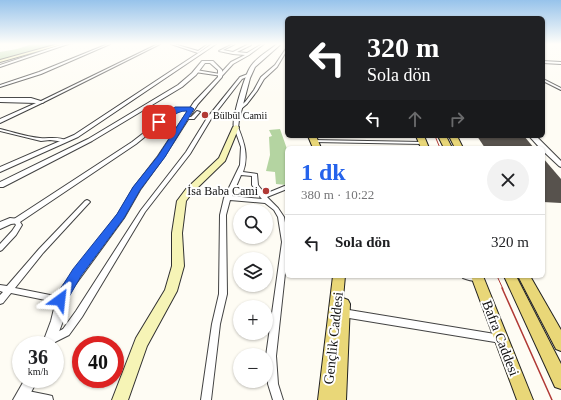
<!DOCTYPE html>
<html lang="tr">
<meta charset="utf-8">
<style>
:root{--surface:#fff;--page:#f2f2f2;--text:#202124;--muted:#757577;--line:#e0e0e0;--accent:#2563eb}
body{margin:0;font-family:Georgia,serif;background:var(--page);color:var(--text);height:100vh;display:flex;flex-direction:column;font-size:15px;white-space:nowrap}
*{box-sizing:border-box;margin:0}
p{font-size:13px;color:var(--muted)}
.icon{flex:none;width:22px;height:22px;fill:none;stroke:currentColor;stroke-width:2;stroke-linecap:round;stroke-linejoin:round}
.map{position:relative;flex:1;overflow:hidden}
.drawer{position:absolute;left:285px;top:146px;width:260px;height:132px;display:flex;flex-direction:column;background:var(--surface);border-radius:6px;box-shadow:0 1px 3px #0004}
.drawer>*{flex:none}
.guide{position:absolute;left:285px;top:16px;width:260px;height:122px;border-radius:6px;box-shadow:0 1px 3px #0004;background:#202124;color:#fff;overflow:hidden}
.tools{position:absolute;left:233px;top:204px;display:grid;gap:8px}
.tools a{display:grid;place-items:center;width:40px;height:40px;border-radius:50%;background:var(--surface);box-shadow:0 1px 3px #0004;font-size:20px}
.speed{position:absolute;left:12px;top:336px;display:flex;gap:8px;font-size:20px;font-weight:700;text-align:center}
.speed>*{display:grid;place-content:center;width:52px;height:52px;border-radius:50%;background:var(--surface);box-shadow:0 1px 3px #0004;line-height:1}
.speed small{font-size:10px;font-weight:400}
.speed .limit{border:6px solid #d22;background:#fff;color:#111}
.pin{position:absolute;display:grid;place-items:center;width:34px;height:34px;color:#fff;margin:-17px;border-radius:8px;box-shadow:0 2px 6px #0006}
.me{position:absolute;width:44px;margin:-22px;rotate:30deg;stroke-linejoin:round;filter:drop-shadow(0 0 3px #0008)}
.turn{display:flex;align-items:center;gap:14px;height:84px;padding:0 16px;font-size:18px}
.turn .icon{width:52px;height:52px;stroke-width:2.5}
.turn b{display:block;font-size:28px;line-height:34px}
.lanes{display:flex;align-items:center;height:38px;padding:0 16px;background:#0003;justify-content:center;gap:20px;direction:ltr}
.lanes .off{opacity:.35}
.round{display:grid;place-items:center;flex:none;width:42px;height:42px;border-radius:21px;background:var(--page)}
.head{display:flex;align-items:center;justify-content:space-between;height:68px;padding:0 16px}
h1{font-size:24px;font-weight:800;line-height:30px;color:var(--accent)}
ul{padding:0;list-style:none}
li{display:flex;align-items:center;gap:12px;height:56px;padding:0 16px;border-top:1px solid var(--line)}
li div{flex:1}
li b{display:block;font-size:15px}
li em{font-style:normal}
.map>svg:first-child{display:block}
</style>
<div class="map">
<svg width="561" height="400" viewBox="0 0 561 400">
<rect width="100%" height="100%" fill="#fefcf4"/>
<g fill="#b4d4a1">
<polygon points="32,44 74,44 0,61 0,52 17,49"/>
<polygon points="280,129 287,149 287,185 276,184 275,172 266,171 270,155 269,137 272,136 269,130"/>
</g>
<g fill="#57524d">
<polygon points="477,136 524,136 534,148 485,148"/>
<polygon points="543,158 561,179 561,203 543,202"/>
</g>
<g fill="none" stroke-linecap="round" stroke-linejoin="round">
<defs>
<g id="minor">
<polygon points="108,44 110,44 41,74 0,87 0,85 39,72"/>
<polygon points="158,44 160,44 42,103 39,102"/>
<polygon points="171,44 174,44 198,51 208,44 210,44 198,53"/>
<polygon points="233,44 235,44 223,50 233,52 249,44 251,44 251,45 237,52 247,53 262,44 264,44 249,55 233,64 222,76 195,72 194,71 196,70 220,74 231,62 245,55 233,54 219,51"/>
<polygon points="287,47 287,50 277,67 264,79 257,91 247,104 241,109 239,109 239,107 245,102 254,90 261,77 275,65"/>
<polygon points="543,61 561,62 561,64 543,63"/>
<polygon points="248,74 251,75 242,79 211,119 190,154 145,212 82,317 69,335 51,344 48,343 47,340 48,337 63,329 76,311 141,210 186,152 207,118 240,77"/>
<polygon points="543,79 561,88 561,90 543,81"/>
<polygon points="176,108 191,108 193,109 191,110 178,110 136,144 20,222 22,225 16,235 2,250 0,251 0,244 12,231 16,225 13,221 14,219 132,142"/>
<polygon points="197,111 200,112 194,119 186,119 184,118 186,117 191,117"/>
<path d="M234,126H238V127C244,142 249,156 243,172L257,174L258,185L265,194L287,185V189L267,197L278,208L284,217L287,234V255L276,356L278,384L283,400H273L268,384L266,356L282,242L278,217L274,210L265,203L230,200L226,215L227,294L220,324L211,400H201L212,324L219,294L220,215L224,198L240,165L241,147L234,127ZM241,175L252,176V185L261,198L262,199L232,196Z"/>
<path d="M0,129C13,132 27,137 40,138C49,139 59,136 67,141L65,142L50,140L41,141L0,131Z"/>
<polygon points="312,140 423,142 425,143 423,144 314,142 312,142"/>
<polygon points="87,200 89,201 90,202 89,203 43,253 15,288 60,297 63,298 64,300 63,302 60,303 11,293 3,303 0,304 0,295 3,292 0,291 0,285 7,286 39,249 85,201"/>
<path d="M462,276H481L482,278L481,280C476,282 468,280 463,278Z"/>
<polygon points="343,309 501,335 504,336 505,339 504,342 501,343 343,317 340,316 339,313 340,310"/>
<polygon points="23,390 48,395 52,396 53,400 23,400 19,399 18,395 19,391"/>
</g>
<g id="tertiary">
<polygon points="63,44 68,44 0,67 0,65"/>
<polygon points="212,44 216,44 78,137 0,172 0,167 74,135"/>
<path d="M277,44H281L255,67L250,78L239,120L238,128H234C231,120 245,74 251,66C256,58 270,50 277,44Z"/>
<polygon points="202,61 213,61 222,70 222,77 198,104 164,157 140,190 124,218 67,296 63,321 54,345 42,345 51,321 58,292 118,214 134,187 158,156 194,102 218,77 218,70 210,63 205,63 196,75 182,87 92,141 3,187 0,187 0,182 88,139 178,85 192,73"/>
<polygon points="0,98 31,98 44,102 0,123 0,119 36,103 0,102"/>
<polygon points="529,136 536,136 561,161 561,167 559,166 543,151 543,148 540,148"/>
<polygon points="10,218 19,219 20,221 19,223 11,224 0,229 0,222"/>
<polygon points="25,379 38,379 27,400 13,400"/>
</g>
<g id="secondary">
<polygon points="58,44 63,44 0,62 0,60"/>
<polygon points="236,125 239,127 225,161 192,193 186,201 182,233 184,266 177,291 147,346 128,400 112,400 136,338 165,290 172,266 172,233 177,201 186,189 219,158 233,127"/>
</g>
<g id="primary">
<polygon points="308,136 316,136 321,148 313,148"/>
<polygon points="416,136 424,136 429,148 421,148"/>
<polygon points="438,136 446,136 452,148 444,148"/>
<polygon points="449,136 457,136 463,148 455,148"/>
<polygon points="333,276 345,276 343,298 348,300 350,304 346,400 318,400"/>
<polygon points="471,276 483,276 533,400 517,400"/>
<polygon points="504,276 516,276 561,364 561,389 555,387"/>
<polygon points="518,276 530,276 561,330 561,351 556,349"/>
</g>
</defs>
<use href="#minor" stroke="#434343" stroke-width="2"/>
<use href="#tertiary" stroke="#434343" stroke-width="2"/>
<use href="#secondary" stroke="#323232" stroke-width="2"/>
<use href="#primary" stroke="#212121" stroke-width="2"/>
<use href="#minor" fill="#fff" fill-rule="evenodd"/>
<use href="#tertiary" fill="#fff" fill-rule="evenodd"/>
<use href="#secondary" fill="#f6f4b6" fill-rule="evenodd"/>
<use href="#primary" fill="#e9d778" fill-rule="evenodd"/>
<g stroke="#b13a36" stroke-width="1">
<polyline points="435,136 440,148"/>
<polyline points="497,276 503,289"/>
</g>
<polyline stroke="#b13a36" stroke-width="1.5" points="502,288 552,400"/>
</g>
<linearGradient id="sky" x2="0" y2="1"><stop stop-color="#97c3eb"/><stop offset="0.44" stop-color="#fffefa"/><stop offset="1" stop-color="#fffefa" stop-opacity="0"/></linearGradient>
<rect width="561" height="100" fill="url(#sky)"/>
<path fill="#2563eb" stroke="#184099" d="M175,107H191L194,109L165,157L140,190L124,218L81,276L65,304L60,305L56,304L54,300L56,296L73,269L117,214L133,187L158,156L187,111C173,110 168,125 157,124V121Z"/>
<g fill="#b13a36" stroke="#fff" stroke-width="1.5">
<circle cx="205" cy="115" r="4"/>
<circle cx="266" cy="191" r="4"/>
</g>
<g text-anchor="middle" stroke-width="4" stroke-linejoin="round" paint-order="stroke">
<g font-size="10" fill="#101010" stroke="#fff" text-anchor="start">
<text x="213" y="119">Bülbül Camii</text>
</g>
<g font-size="12" fill="#101010" stroke="#fff" text-anchor="end">
<text x="258" y="195">İsa Baba Cami</text>
</g>
<g font-size="14" fill="#101010" stroke="#fff">
<text transform="translate(333 338) rotate(-84)" y="5">Gençlik Caddesi</text>
<text transform="translate(501 338) rotate(69)" y="5">Bafra Caddesi</text>
</g>
</g>
</svg>
<div class="tools">
<a><svg class="icon" aria-label="search" viewBox="0 0 24 24"><circle cx="10" cy="10" r="6"/><path d="M15 15l6 6"/></svg></a>
<a><svg class="icon" aria-label="layers" viewBox="0 0 24 24"><path d="M12 4l9 5-9 5-9-5zM3 14l9 5 9-5"/></svg></a>
<a>+</a>
<a>−</a>
</div>
<div class="speed"><div>36<small>km/h</small></div><div class="limit">40</div></div>
<div class="pin" style="left:159px;top:122px;background:#d93025"><svg class="icon" aria-label="arrive" viewBox="0 0 24 24"><path d="M6 21V4h12l-3 4 3 4H6"/></svg></div>
<svg class="me" style="left:60px;top:300px" viewBox="-20 -20 40 40"><path d="M0-17L14 15 0 8-14 15z" fill="#2563eb" stroke="#fff" stroke-width="4"/></svg>
<div class="guide">
<div class="turn"><svg class="icon" aria-label="left" viewBox="0 0 24 24"><path d="M17 20v-9H6M10 6l-5 5 5 5"/></svg><div><b>320 m</b>Sola dön</div></div>
<div class="lanes"><svg class="icon" aria-label="left" viewBox="0 0 24 24"><path d="M17 20v-9H6M10 6l-5 5 5 5"/></svg><svg class="icon off" aria-label="ahead" viewBox="0 0 24 24"><path d="M12 20V5M6 11l6-6 6 6"/></svg><svg class="icon off" aria-label="right" viewBox="0 0 24 24"><path d="M7 20v-9h11M14 6l5 5-5 5"/></svg></div>
</div>
<section class="drawer">
<div class="head"><div><h1>1 dk</h1><p>380 m · 10:22</p></div><a class="round"><svg class="icon" aria-label="close" viewBox="0 0 24 24"><path d="M6 6l12 12M18 6L6 18"/></svg></a></div>
<ul>
<li><svg class="icon" aria-label="left" viewBox="0 0 24 24"><path d="M17 20v-9H6M10 6l-5 5 5 5"/></svg><div><b>Sola dön</b></div><em>320 m</em></li>
</ul>
</section>
</div>
